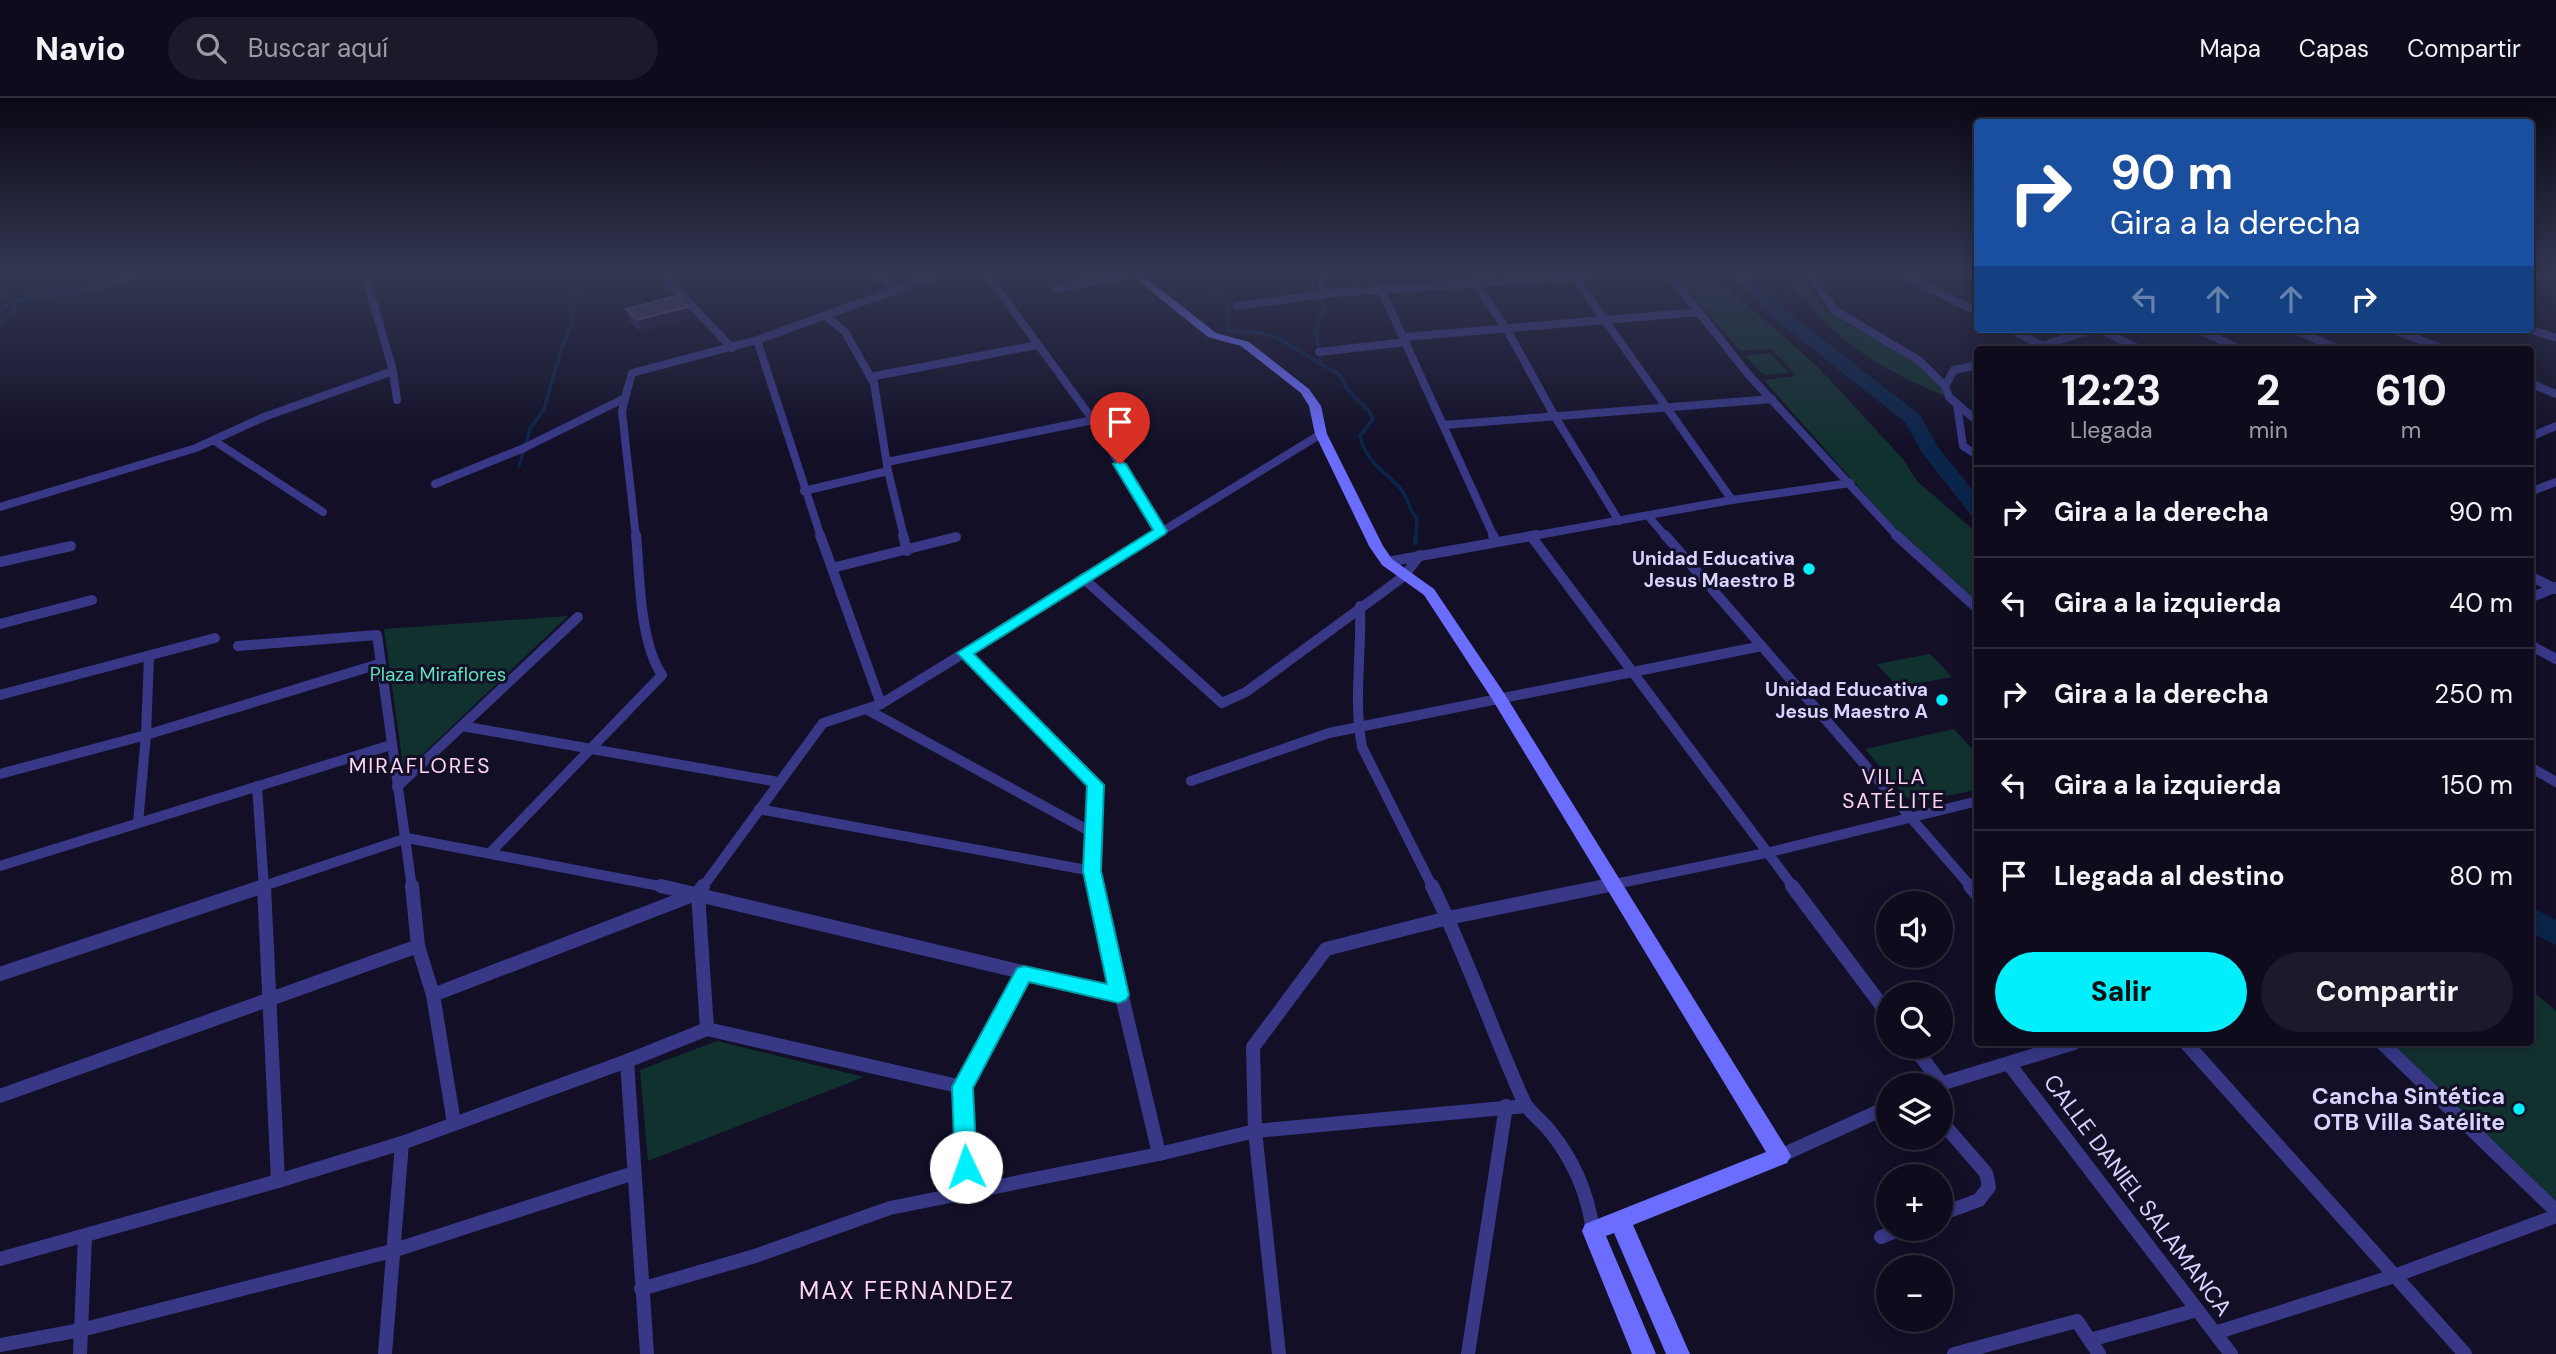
<!DOCTYPE html>
<html lang="es">
<meta charset="utf-8">
<style>
:root{--surface:#0e0b1d;--page:#1c192a;--text:#f1f3f6;--muted:#9b9ba4;--line:#2e2b3b;--accent:#00efff}
body{margin:0;font-family:"DM Sans",sans-serif;background:var(--page);color:var(--text);height:100vh;display:flex;flex-direction:column;font-size:26px;white-space:nowrap}
*{box-sizing:border-box;margin:0}
p{font-size:23px;color:var(--muted)}
.icon{flex:none;width:38px;height:38px;fill:none;stroke:currentColor;stroke-width:2;stroke-linecap:round;stroke-linejoin:round}
.map{position:relative;flex:1;overflow:hidden}
.drawer{position:absolute;left:1974px;top:248px;width:560px;height:700px;display:flex;flex-direction:column;background:var(--surface);border-radius:7px;box-shadow:0 4px 18px #0003,0 0 0 2px var(--line)}
.drawer>*{flex:none}
.banner{position:absolute;left:1974px;top:21px;width:560px;height:214px;border-radius:7px;box-shadow:0 4px 18px #0003,0 0 0 2px var(--line);background:#1a4fa0;color:#fff;overflow:hidden}
.tools{position:absolute;left:1876px;top:793px;display:grid;gap:14px}
.tools a{display:grid;place-items:center;width:77px;height:77px;border-radius:50%;background:var(--surface);box-shadow:0 4px 18px #0003,0 0 0 2px var(--line);font-size:35px}
.pin{position:absolute;display:grid;place-items:center;width:60px;height:60px;color:#fff;margin:-72px -30px;border-radius:50% 50% 50% 0;rotate:-45deg;box-shadow:0 0 7px #0007}
.pin .icon{rotate:45deg}
.me{position:absolute;width:77px;margin:-38px;rotate:357deg;stroke-linejoin:round;filter:drop-shadow(0 0 5px #0008)}
.turn{display:flex;align-items:center;gap:24px;height:147px;padding:0 21px;font-size:32px}
.turn .icon{width:91px;height:91px;stroke-width:2.5}
.turn b{display:block;font-size:49px;line-height:60px}
.lanes{display:flex;align-items:center;height:66px;padding:0 21px;background:#0003;justify-content:center;gap:35px;direction:ltr}
.lanes .off{opacity:.35}
.eta{display:flex;justify-content:space-evenly;align-items:center;height:119px;text-align:center}
.eta b{font-size:42px;font-weight:800;line-height:49px}
.button{display:flex;gap:14px;margin-top:auto;padding:14px 21px}
.button a{flex:1;height:80px;border-radius:42px;background:var(--accent);color:#111;font-size:28px;font-weight:800;line-height:80px;text-align:center}
.button a+a{background:var(--page);color:var(--text)}
ul{padding:0;list-style:none}
li{display:flex;align-items:center;gap:21px;height:91px;padding:0 21px;border-top:2px solid var(--line)}
li div{flex:1}
li b{display:block;font-size:26px}
li em{font-style:normal}
header{display:flex;align-items:center;gap:42px;box-sizing:border-box;height:98px;padding:0 35px;background:var(--surface);border-bottom:2px solid var(--line)}
header strong{font-size:33px}
nav{display:flex;gap:38px;margin-inline-start:auto;font-size:24px}
.search{width:490px;height:63px;background:var(--page);display:flex;align-items:center;gap:18px;box-sizing:border-box;padding:0 24px;border-radius:38px;color:var(--muted);font-size:26px}
.map>svg:first-child{display:block}
</style>
<header>
<strong>Navio</strong>
<div class="search"><svg class="icon" aria-label="search" viewBox="0 0 24 24"><circle cx="10" cy="10" r="6"/><path d="M15 15l6 6"/></svg>Buscar aquí</div>
<nav><a>Mapa</a><a>Capas</a><a>Compartir</a></nav>
</header>
<div class="map">
<svg width="2556" height="1256" viewBox="0 0 2556 1256">
<rect width="100%" height="100%" fill="#120f27"/>
<g fill="#11312f">
<polygon points="1674,175 1711,175 1818,269 1903,361 1917,383 1977,435 1977,503 1890,425 1764,282 1796,278 1771,251 1740,253"/>
<path d="M1767,175L1800,176C1810,189 1821,209 1835,218C1867,240 1932,260 1945,298C1904,281 1866,262 1833,232C1812,212 1793,187 1767,175Z"/>
<polygon points="1770,255 1789,275 1764,277 1745,258"/>
<polygon points="568,518 404,674 384,531"/>
<polygon points="1930,556 1952,579 1898,589 1877,566"/>
<polygon points="1954,631 1977,656 1977,692 1921,703 1907,700 1865,651"/>
<polygon points="2531,892 2556,913 2556,1103 2390,945 2530,945"/>
<polygon points="717,943 864,979 648,1063 640,972"/>
</g>
<g fill="none" stroke-linecap="round" stroke-linejoin="round">
<g stroke="#0b244a" stroke-width="3.5">
<polyline points="1220,175 1216,193 1227,209 1228,233 1261,235 1278,240 1321,266"/>
<polyline points="1315,175 1320,185"/>
<polyline points="0,185 6,190 5,199 11,202 15,212 0,226"/>
<path d="M1319,197L1324,209L1316,233L1321,266L1339,276L1347,291L1369,313L1373,321L1360,338C1367,366 1384,372 1401,391C1408,400 1409,412 1417,421L1416,439"/>
<polyline points="519,368 530,331 544,311 561,251 572,226 576,175"/>
</g>
<polyline stroke="#0b244a" stroke-width="4.5" points="1415,445 1416,437"/>
<g fill="#0b244a" fill-rule="evenodd">
<polygon points="141,175 153,175 97,193 18,205 13,202 18,199 96,187"/>
<polygon points="6,205 11,208 0,215 0,208"/>
</g>
<g fill="#0b244a" fill-rule="evenodd">
<polygon points="1728,175 1745,175 1794,219 1920,317 1938,349 1978,399 1978,419 1971,417 1922,355 1905,324 1782,227"/>
<polygon points="2530,808 2556,822 2556,847 2530,834"/>
</g>
<g stroke="#383887" stroke-width="8">
<polyline points="365,175 393,273 397,302"/>
<polyline points="660,175 732,250"/>
<polyline points="873,175 897,192"/>
<polyline points="986,175 1093,322 1160,433"/>
<polyline points="1074,175 1084,185"/>
<polyline points="1323,175 1322,189 1325,196"/>
<polyline points="1668,175 1747,275 1898,439"/>
<polyline points="1809,175 1834,212 1920,263 1945,288 1949,299 1978,324"/>
<polyline points="1899,175 1978,214"/>
<polyline points="1573,177 1732,402"/>
<polyline points="1474,184 1506,230 1554,317 1619,423"/>
<polyline points="1055,191 1135,175"/>
<polyline points="1381,191 1494,439"/>
<polyline points="1237,208 1333,195 1629,175"/>
<polyline points="826,218 845,234 874,285 888,373 904,439"/>
<polyline points="2010,231 2045,249"/>
<polyline points="2099,231 2142,252"/>
<polyline points="2197,231 2242,252"/>
<polyline points="2293,231 2340,252"/>
<polyline points="2391,231 2447,252"/>
<polyline points="2530,231 2556,240"/>
<polyline points="1404,239 1700,214"/>
<polyline points="757,242 821,439"/>
<polyline points="2030,252 2093,231"/>
<polyline points="1319,254 1406,244"/>
<polyline points="870,279 1037,247"/>
<polyline points="2530,285 2556,296"/>
<polyline points="1945,288 1954,272 1978,267"/>
<polyline points="625,300 632,275 757,242 942,175"/>
<polyline points="1957,306 1963,348 1978,358"/>
<polyline points="1444,327 1772,301"/>
<polyline points="2530,339 2556,328"/>
<polyline points="213,342 323,414"/>
<polyline points="887,364 1093,322"/>
<polyline points="435,386 524,350 625,300 622,314 636,439"/>
<polyline points="804,393 888,373"/>
<polyline points="2530,394 2556,384"/>
<polyline points="0,409 196,350 264,319 393,273"/>
<polyline points="1649,419 1666,439"/>
<polyline points="1153,439 1321,336"/>
<polyline points="1527,439 1732,402 1850,385"/>
</g>
<g stroke="#383887" stroke-width="10">
<polyline points="820,437 881,606"/>
<polyline points="903,437 907,453"/>
<polyline points="1493,437 1496,444"/>
<polyline points="1665,437 1972,790"/>
<polyline points="1896,437 1978,511"/>
<polyline points="1531,438 1794,790"/>
<polyline points="0,464 71,448"/>
<polyline points="1387,464 1537,437"/>
<polyline points="832,470 956,439"/>
<polyline points="2530,478 2556,491"/>
<polyline points="1083,480 1222,605 1246,594 1384,493 1404,478 1420,457"/>
<polyline points="2530,500 2556,489"/>
<path d="M1360,508C1362,554 1353,603 1362,649L1433,790"/>
<polyline points="0,526 92,502"/>
<polyline points="2530,547 2556,561"/>
<polyline points="238,548 377,537 412,790"/>
<polyline points="965,555 1096,687 1092,773 1096,790"/>
<polyline points="0,597 215,540"/>
<polyline points="866,611 1093,735"/>
<polyline points="462,628 778,684"/>
<polyline points="2530,669 2556,684"/>
<polyline points="0,676 146,637 379,566"/>
<polyline points="1191,683 1329,635 1762,548"/>
<polyline points="257,688 264,790"/>
<polyline points="397,689 578,519"/>
<polyline points="759,711 1092,773"/>
<polyline points="138,725 146,637 149,558"/>
<path d="M490,755L662,577C639,543 640,478 636,437"/>
<polyline points="0,768 391,647"/>
<polyline points="258,790 407,740 670,790"/>
<polyline points="702,790 823,625 881,606 1156,437"/>
<polyline points="1596,790 1766,755 1978,703"/>
</g>
<g stroke="#383887" stroke-width="14">
<polyline points="264,788 278,1083"/>
<polyline points="412,788 418,848 433,897 454,1025"/>
<polyline points="661,788 1119,897"/>
<polyline points="1096,788 1159,1056"/>
<path d="M1432,788C1467,858 1492,933 1524,1004C1529,1014 1541,1022 1549,1032C1573,1061 1588,1096 1593,1133"/>
<polyline points="1792,788 1888,916"/>
<polyline points="1970,788 1978,797"/>
<polyline points="698,795 707,931"/>
<polyline points="0,876 264,788"/>
<polyline points="433,897 698,795 703,788"/>
<polyline points="2186,945 2465,1256"/>
<polyline points="2382,945 2556,1113"/>
<polyline points="1913,948 1941,985"/>
<polyline points="2009,966 2231,1256"/>
<polyline points="1937,987 2074,945"/>
<polyline points="0,998 418,848"/>
<polyline points="1941,1023 1986,1075 1989,1089 1979,1102 1941,1116"/>
<polyline points="1780,1058 1888,1009"/>
<polyline points="967,1096 962,989 1024,875"/>
<polyline points="1881,1139 1903,1130"/>
<polyline points="0,1161 278,1083 402,1045 627,963"/>
<polyline points="641,1191 755,1158 890,1110 1159,1056 1255,1033 1526,1008"/>
<polyline points="2215,1235 2394,1178 2556,1118"/>
<polyline points="2090,1242 2197,1212"/>
<polyline points="0,1247 81,1232 392,1153 634,1075"/>
<polyline points="80,1256 85,1138"/>
<polyline points="385,1256 402,1045"/>
<polyline points="647,1256 627,963 707,931 962,989"/>
<polyline points="1279,1256 1255,1033 1253,949 1326,851 1448,820 1605,788"/>
<polyline points="1468,1256 1506,1008"/>
<polyline points="1954,1256 2077,1223 2099,1256"/>
</g>
<polygon fill="#6b6dff" fill-rule="evenodd" points="1129,175 1140,175 1216,235 1249,244 1309,291 1321,308 1327,336 1383,448 1392,461 1434,491 1504,595 1787,1051 1791,1058 1787,1065 1633,1127 1690,1256 1666,1256 1614,1135 1606,1138 1656,1256 1632,1256 1582,1133 1585,1126 1766,1054 1492,601 1424,497 1382,467 1369,448 1315,336 1309,308 1301,295 1241,248 1208,239"/>
</g>
<polygon fill="#2f2755" points="626,211 690,220 641,234 630,223"/>
<polygon fill="#1c163b" points="687,209 690,220 641,234 637,222"/>
<polygon fill="#413a67" stroke="#59527f" stroke-width="2" points="675,198 687,209 637,222 626,211"/>
<linearGradient id="sky" x2="0" y2="1"><stop stop-color="#0a0815"/><stop offset="0.5" stop-color="#333752"/><stop offset="1" stop-color="#333752" stop-opacity="0"/></linearGradient>
<rect width="2556" height="350" fill="url(#sky)"/>
<polygon fill="#00efff" stroke="#009ba6" stroke-width="2" points="1120,363 1126,366 1167,433 1165,436 974,556 1104,687 1101,773 1129,897 1126,902 1119,905 1029,884 973,990 977,1069 974,1076 966,1079 959,1076 955,1069 952,989 1017,870 1024,868 1107,886 1083,773 1087,688 957,555 1153,432 1113,366"/>
<g fill="#00efff" stroke="#120f27" stroke-width="2.5">
<circle cx="1809" cy="471" r="7"/>
<circle cx="1942" cy="602" r="7"/>
<circle cx="2519" cy="1011" r="7"/>
</g>
<g text-anchor="middle" stroke-width="6" stroke-linejoin="round" paint-order="stroke">
<g font-size="19" font-weight="bold" fill="#d8d4ff" stroke="#120f27" text-anchor="end">
<text x="1795" y="467">Unidad Educativa<tspan x="1795" dy="22">Jesus Maestro B</tspan></text>
<text x="1928" y="598">Unidad Educativa<tspan x="1928" dy="22">Jesus Maestro A</tspan></text>
</g>
<g font-size="19" fill="#5ce3bc" stroke="#120f27">
<text x="438" y="583">Plaza Miraflores</text>
</g>
<g font-size="21" letter-spacing="2" fill="#ffd6f2" stroke="#120f27">
<text x="420" y="675">MIRAFLORES</text>
<text x="1894" y="686">VILLA<tspan x="1894" dy="24">SATÉLITE</tspan></text>
</g>
<g font-size="23" font-weight="bold" fill="#d8d4ff" stroke="#120f27" text-anchor="end">
<text x="2505" y="1006">Cancha Sintética<tspan x="2505" dy="26">OTB Villa Satélite</tspan></text>
</g>
<g font-size="23" fill="#d8d4ff" stroke="#120f27">
<text transform="translate(2138 1097) rotate(53)" y="8">CALLE DANIEL SALAMANCA</text>
</g>
<g font-size="24" letter-spacing="2" fill="#ffd6f2" stroke="#120f27">
<text x="907" y="1201">MAX FERNANDEZ</text>
</g>
</g>
</svg>
<div class="tools">
<a><svg class="icon" aria-label="sound" viewBox="0 0 24 24"><path d="M4 9h4l5-4v14l-5-4H4zM17 9q2 3 0 6"/></svg></a>
<a><svg class="icon" aria-label="search" viewBox="0 0 24 24"><circle cx="10" cy="10" r="6"/><path d="M15 15l6 6"/></svg></a>
<a><svg class="icon" aria-label="layers" viewBox="0 0 24 24"><path d="M12 4l9 5-9 5-9-5zM3 14l9 5 9-5"/></svg></a>
<a>+</a>
<a>−</a>
</div>
<div class="pin" style="left:1120px;top:366px;background:#d93025"><svg class="icon" aria-label="arrive" viewBox="0 0 24 24"><path d="M6 21V4h12l-3 4 3 4H6"/></svg></div>
<svg class="me" style="left:966px;top:1069px" viewBox="-20 -20 40 40"><circle r="19" fill="#fff"/><path d="M0-13L10 11 0 6-10 11z" fill="#00efff"/></svg>
<div class="banner">
<div class="turn"><svg class="icon" aria-label="right" viewBox="0 0 24 24"><path d="M7 20v-9h11M14 6l5 5-5 5"/></svg><div><b>90 m</b>Gira a la derecha</div></div>
<div class="lanes"><svg class="icon off" aria-label="left" viewBox="0 0 24 24"><path d="M17 20v-9H6M10 6l-5 5 5 5"/></svg><svg class="icon off" aria-label="ahead" viewBox="0 0 24 24"><path d="M12 20V5M6 11l6-6 6 6"/></svg><svg class="icon off" aria-label="ahead" viewBox="0 0 24 24"><path d="M12 20V5M6 11l6-6 6 6"/></svg><svg class="icon" aria-label="right" viewBox="0 0 24 24"><path d="M7 20v-9h11M14 6l5 5-5 5"/></svg></div>
</div>
<section class="drawer">
<div class="eta">
<div><b>12:23</b><p>Llegada</p></div>
<div><b>2</b><p>min</p></div>
<div><b>610</b><p>m</p></div>
</div>
<ul>
<li><svg class="icon" aria-label="right" viewBox="0 0 24 24"><path d="M7 20v-9h11M14 6l5 5-5 5"/></svg><div><b>Gira a la derecha</b></div><em>90 m</em></li>
<li><svg class="icon" aria-label="left" viewBox="0 0 24 24"><path d="M17 20v-9H6M10 6l-5 5 5 5"/></svg><div><b>Gira a la izquierda</b></div><em>40 m</em></li>
<li><svg class="icon" aria-label="right" viewBox="0 0 24 24"><path d="M7 20v-9h11M14 6l5 5-5 5"/></svg><div><b>Gira a la derecha</b></div><em>250 m</em></li>
<li><svg class="icon" aria-label="left" viewBox="0 0 24 24"><path d="M17 20v-9H6M10 6l-5 5 5 5"/></svg><div><b>Gira a la izquierda</b></div><em>150 m</em></li>
<li><svg class="icon" aria-label="arrive" viewBox="0 0 24 24"><path d="M6 21V4h12l-3 4 3 4H6"/></svg><div><b>Llegada al destino</b></div><em>80 m</em></li>
</ul>
<div class="button"><a>Salir</a><a>Compartir</a></div>
</section>
</div>
